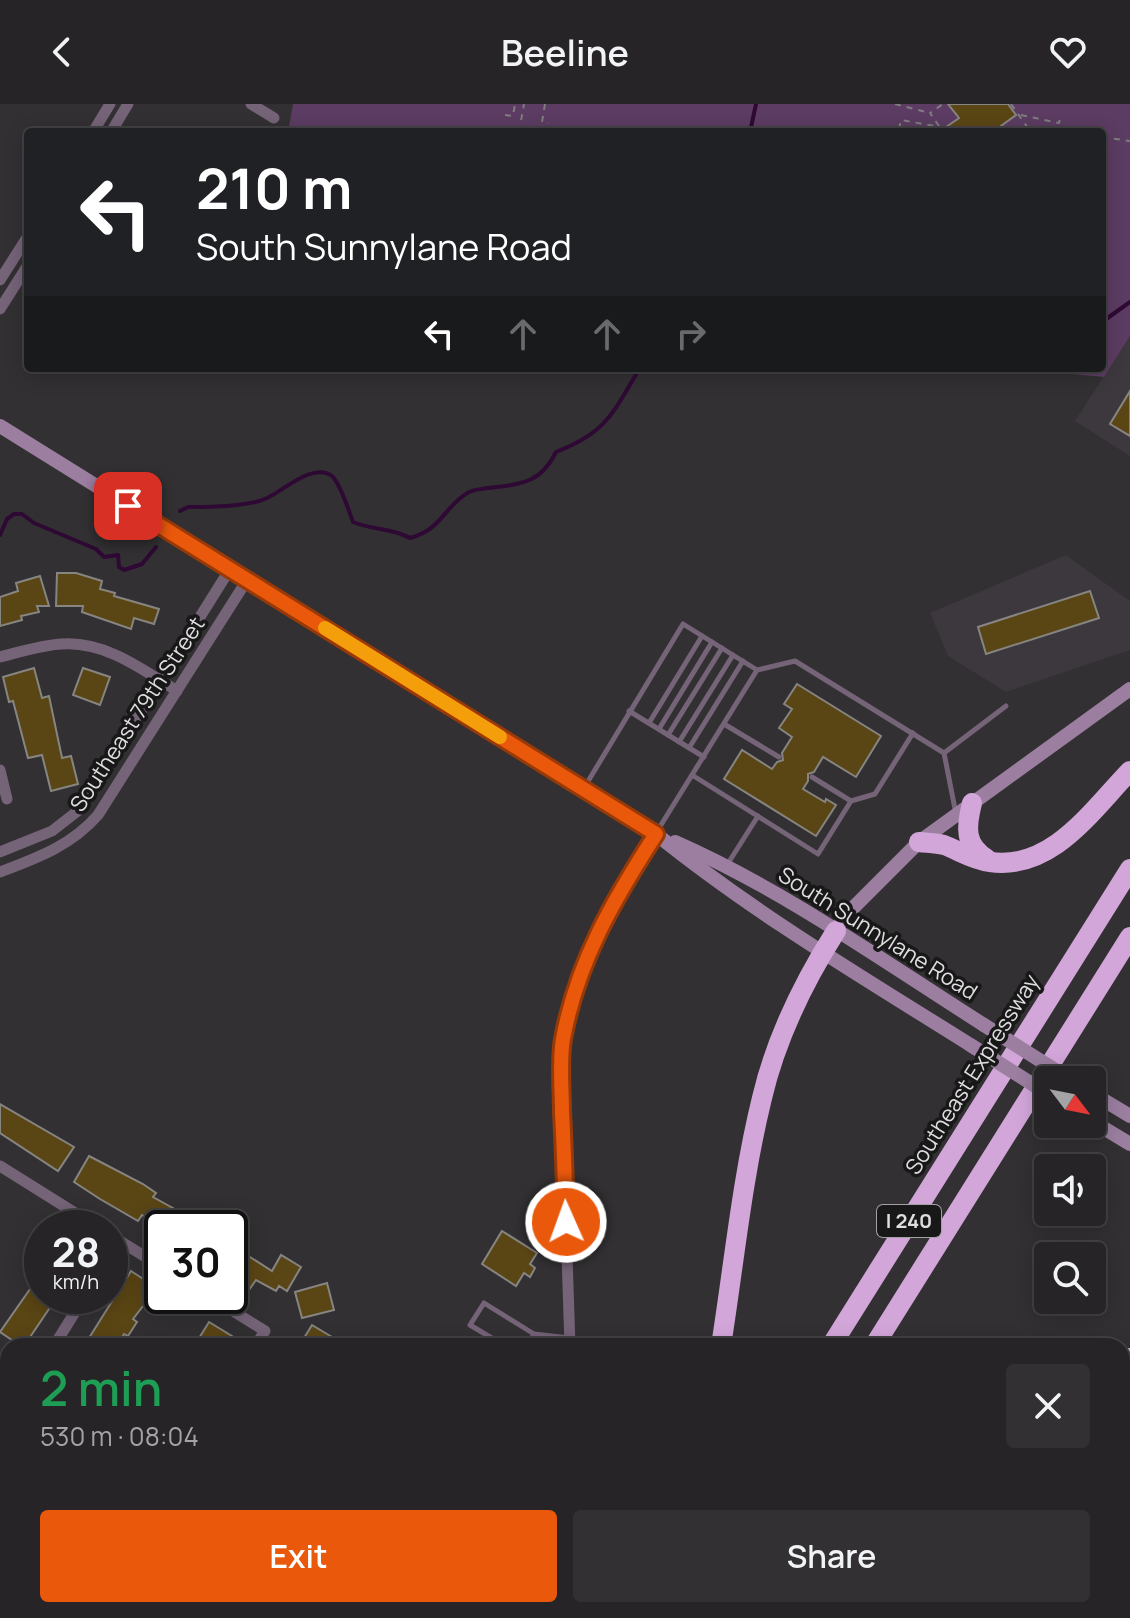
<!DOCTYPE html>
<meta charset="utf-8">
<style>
:root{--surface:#262426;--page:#323032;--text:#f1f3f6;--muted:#a4a4a7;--line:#424143;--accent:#ea580c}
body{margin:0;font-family:Manrope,sans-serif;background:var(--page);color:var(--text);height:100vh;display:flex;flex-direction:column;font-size:30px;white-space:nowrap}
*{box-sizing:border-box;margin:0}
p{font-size:26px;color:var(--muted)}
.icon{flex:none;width:44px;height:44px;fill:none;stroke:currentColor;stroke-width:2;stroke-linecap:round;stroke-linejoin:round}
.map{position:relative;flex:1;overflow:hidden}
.details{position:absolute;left:0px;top:1234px;width:1130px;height:280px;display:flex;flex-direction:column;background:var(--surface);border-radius:24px 24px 0 0;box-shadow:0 4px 20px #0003,0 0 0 2px var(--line)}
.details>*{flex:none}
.top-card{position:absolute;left:24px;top:24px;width:1082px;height:244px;border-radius:8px;box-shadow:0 4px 20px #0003,0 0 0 2px var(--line);background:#202124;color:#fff;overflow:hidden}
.needle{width:52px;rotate:122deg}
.fabs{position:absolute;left:1034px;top:962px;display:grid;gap:16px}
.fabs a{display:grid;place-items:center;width:72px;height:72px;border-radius:8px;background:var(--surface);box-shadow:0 4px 20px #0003,0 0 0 2px var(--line);font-size:40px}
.speed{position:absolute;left:24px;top:1106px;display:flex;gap:16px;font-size:40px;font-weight:700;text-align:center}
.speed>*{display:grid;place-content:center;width:104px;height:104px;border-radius:50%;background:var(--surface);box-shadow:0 4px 20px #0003,0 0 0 2px var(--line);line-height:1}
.speed small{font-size:20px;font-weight:400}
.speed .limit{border:4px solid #111;border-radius:12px;background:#fff;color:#111}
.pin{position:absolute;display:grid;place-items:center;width:68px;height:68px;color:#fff;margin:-34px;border-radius:16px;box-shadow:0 4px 12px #0006}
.me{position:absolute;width:88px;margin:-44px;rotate:358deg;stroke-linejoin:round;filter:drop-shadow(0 0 6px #0008)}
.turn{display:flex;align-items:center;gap:28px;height:168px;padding:0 40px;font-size:36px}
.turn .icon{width:104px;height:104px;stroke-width:2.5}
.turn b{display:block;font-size:56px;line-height:68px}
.lanes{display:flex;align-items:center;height:76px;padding:0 40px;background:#0003;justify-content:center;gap:40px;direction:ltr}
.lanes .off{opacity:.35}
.round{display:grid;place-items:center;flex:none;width:84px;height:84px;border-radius:8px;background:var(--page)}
.summary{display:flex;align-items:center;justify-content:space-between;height:136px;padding:0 40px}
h1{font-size:48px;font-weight:600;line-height:60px;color:#1e9e55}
.cta{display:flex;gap:16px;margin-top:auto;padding:16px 40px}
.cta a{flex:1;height:92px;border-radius:8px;background:var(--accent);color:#fff;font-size:32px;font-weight:600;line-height:92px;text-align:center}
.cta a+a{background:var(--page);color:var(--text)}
header{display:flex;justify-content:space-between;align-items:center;height:104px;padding:0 40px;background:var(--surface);font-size:36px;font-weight:600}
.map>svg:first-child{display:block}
</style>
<header><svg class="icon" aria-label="back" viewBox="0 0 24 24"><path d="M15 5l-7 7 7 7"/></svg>Beeline<svg class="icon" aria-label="heart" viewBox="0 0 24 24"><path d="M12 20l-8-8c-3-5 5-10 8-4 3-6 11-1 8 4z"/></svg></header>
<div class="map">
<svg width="1130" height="1514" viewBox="0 0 1130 1514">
<rect width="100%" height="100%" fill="#323032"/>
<g fill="#3d373e">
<polygon points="1130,232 1130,352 1075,317"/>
<polygon points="1066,451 1130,497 1130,546 1006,588 948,552 930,509"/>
</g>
<polygon fill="#5c3c62" points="293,0 1130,0 1130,232 1104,273 1011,264 1102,264 1102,28 288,28"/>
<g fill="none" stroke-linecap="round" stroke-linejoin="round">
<g stroke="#2e0934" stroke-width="4">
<polyline points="750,28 756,0"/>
<polyline points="1102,218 1130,198"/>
<path d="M180,407L188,403C209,403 251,403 269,393C284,386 314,358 332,372C340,379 349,407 353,418C372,426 393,424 410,434C443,425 443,403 469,388C475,385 482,385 488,384C521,380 540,380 556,348C608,328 613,308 640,264"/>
<polyline points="0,431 7,415 14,410 22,410 34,419 96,445 104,453 118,451 119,463 124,466 142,460 156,443"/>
</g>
</g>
<g fill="#5a4514" stroke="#868582" stroke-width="2">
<polygon points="948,0 1008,0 1016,11 1001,22 1006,28 939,28 959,14"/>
<polygon points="1130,287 1130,332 1110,320"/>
<polygon points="57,469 76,469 102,477 100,485 115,489 114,492 159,505 154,520 134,514 131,525 82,508 83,502 56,502"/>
<polygon points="40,472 49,502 37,502 39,508 21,512 22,516 0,522 0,493 18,487 16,479"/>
<polygon points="1090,487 1099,514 986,550 978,523"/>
<polygon points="34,564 42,594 49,592 62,654 71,652 78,680 51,687 42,651 28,654 13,597 9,598 3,573"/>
<polygon points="83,564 110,573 100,601 73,591"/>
<polygon points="797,580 881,632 856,673 823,653 814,668 808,670 808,677 803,685 825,698 826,695 836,701 816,732 724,675 742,646 772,665 777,658 783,656 782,649 792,633 779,624 792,605 784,600"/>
<polygon points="0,1000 74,1043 58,1067 0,1029"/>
<polygon points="89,1052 143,1080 156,1089 153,1093 209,1124 164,1124 142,1111 138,1117 100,1095 74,1078"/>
<polygon points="502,1127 537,1149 530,1160 535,1164 530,1173 524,1169 516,1182 482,1160"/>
<polygon points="230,1134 242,1142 239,1146 272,1167 281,1151 301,1163 287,1187 279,1182 276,1187 256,1176 249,1186 230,1174"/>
<polygon points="131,1167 157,1184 133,1215 137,1218 128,1232 124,1230 117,1242 84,1242"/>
<polygon points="42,1168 42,1192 55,1196 24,1242 21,1242 0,1228"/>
<polygon points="327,1179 334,1206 302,1214 295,1188"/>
<polygon points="209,1218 232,1232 226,1242 202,1242 196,1239"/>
<polygon points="312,1221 347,1242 299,1242"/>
</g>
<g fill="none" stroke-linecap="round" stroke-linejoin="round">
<g stroke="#7f7d7f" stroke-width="2" stroke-dasharray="6 6" stroke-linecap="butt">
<polyline points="545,0 542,18 548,19"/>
<polyline points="895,0 930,9"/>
<polyline points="1011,0 1030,27 1071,28"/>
<polyline points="505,11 513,12 515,0"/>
<polyline points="1021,11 1059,19 1061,11"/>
<polyline points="939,22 930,9 943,0"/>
<polyline points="899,25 901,16 940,23 943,28"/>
<polyline points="519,28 524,0"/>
<polyline points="1102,33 1130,37"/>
</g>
<g stroke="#756378" stroke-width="5">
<polyline points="757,566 795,557 944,649 956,710"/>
<polyline points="629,607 704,653"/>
<polyline points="649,619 702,532"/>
<polyline points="724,620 779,653"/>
<polyline points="659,625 712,538"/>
<polyline points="668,631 722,544"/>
<polyline points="679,638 733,551"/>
<polyline points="689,644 743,557"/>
<polyline points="944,649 1006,602"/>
<polyline points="692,671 818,750 851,697 875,690 913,629"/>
<polyline points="812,673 851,697"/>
<polyline points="584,684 683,520 757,566 656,729"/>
<polyline points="727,761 758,712"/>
<polyline points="505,1242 470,1221 484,1199 534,1230 569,1234"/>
<polyline points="527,1242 534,1230"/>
</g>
<g stroke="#756378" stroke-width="11">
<polyline points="251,0 274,14"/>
<polyline points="93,28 110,0"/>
<polyline points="111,28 128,0"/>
<polyline points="0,176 28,132"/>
<polyline points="0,205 28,161"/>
<path d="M0,553C20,548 41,541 62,540C105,537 142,565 177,587"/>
<polyline points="0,666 7,695"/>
<polyline points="0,748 52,727 79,706 230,465"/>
<path d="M0,768C37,754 71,742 98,711L247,476"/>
<polyline points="0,1062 99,1124"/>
<polyline points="110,1131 162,1163"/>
<polyline points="110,1152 120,1137"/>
<polyline points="209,1192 265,1227 255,1242"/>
<polyline points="54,1242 85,1192"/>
<path d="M570,1242L561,973C565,875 605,810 656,730"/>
<polyline points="0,1329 8,1316"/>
<polyline points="307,1506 320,1514"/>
<polyline points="78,1514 82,1506"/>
<polyline points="101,1514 103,1506"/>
<polyline points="211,1514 217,1506"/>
<polyline points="516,1514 521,1506"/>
</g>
<g stroke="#9b7ea0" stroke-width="14">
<path d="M0,322L656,730C755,810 864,874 972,942"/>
<path d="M675,738C784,786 883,857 984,921"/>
<polyline points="836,827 843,814 919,738 1130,585"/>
<polyline points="1092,989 1130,1012"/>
<polyline points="1092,1017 1130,1040"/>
<polyline points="1122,1280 1130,1270"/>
<polyline points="821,1514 829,1506"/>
</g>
<g stroke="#d3a6da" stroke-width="20">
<path d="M972,699C966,723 964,741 987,755"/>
<path d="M919,738C927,739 936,739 944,741C960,747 973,756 990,758C1052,767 1092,706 1130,667"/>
<path d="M721,1242C734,1160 742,1075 762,994C776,934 803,879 836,827"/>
<polyline points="831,1242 1130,765"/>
<polyline points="874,1242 1130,833"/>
<polyline points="1122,1254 1130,1254"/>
<polyline points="645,1514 649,1506"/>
<polyline points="663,1514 668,1506"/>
<polyline points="704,1514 709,1506"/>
<polyline points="746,1514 752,1506"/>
</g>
<g stroke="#9b7ea0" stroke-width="14">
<polyline points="984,921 1071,976"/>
<polyline points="972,942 1048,990"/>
</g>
</g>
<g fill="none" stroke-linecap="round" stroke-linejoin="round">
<defs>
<path id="route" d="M128,402L656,730C614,795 577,858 563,935C559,958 562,984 562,1008C564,1045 565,1081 566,1118"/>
</defs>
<use href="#route" stroke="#983908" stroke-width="20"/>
<use href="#route" stroke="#ea580c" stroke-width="14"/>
<polyline stroke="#f59e0b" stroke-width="14" points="325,524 500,633"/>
</g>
<g text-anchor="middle" stroke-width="7" stroke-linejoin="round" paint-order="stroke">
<rect fill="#191819" stroke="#a4a2a4" stroke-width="2" x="877" y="1101" width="64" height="32" rx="6"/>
<g font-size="20" font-weight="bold" fill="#dfdddf">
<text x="909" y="1124">I 240</text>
</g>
<g font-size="22" fill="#dfdddf" stroke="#191819">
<text transform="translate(137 610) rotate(-57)" y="8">Southeast 79th Street</text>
<text transform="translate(878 829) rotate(32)" y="8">South Sunnylane Road</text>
<text transform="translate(972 970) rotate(-58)" y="8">Southeast Expressway</text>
</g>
</g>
</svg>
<div class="fabs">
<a><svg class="needle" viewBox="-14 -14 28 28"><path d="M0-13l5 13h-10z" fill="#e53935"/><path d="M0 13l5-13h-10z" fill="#a4a4a7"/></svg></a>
<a><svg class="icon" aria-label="sound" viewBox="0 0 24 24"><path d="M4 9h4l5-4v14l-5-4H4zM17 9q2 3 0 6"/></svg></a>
<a><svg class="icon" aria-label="search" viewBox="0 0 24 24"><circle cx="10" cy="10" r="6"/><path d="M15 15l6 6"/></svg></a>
</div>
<div class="speed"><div>28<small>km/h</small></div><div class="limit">30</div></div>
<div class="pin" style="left:128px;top:402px;background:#d93025"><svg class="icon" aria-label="arrive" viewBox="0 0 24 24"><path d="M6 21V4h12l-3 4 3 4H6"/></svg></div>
<svg class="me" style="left:566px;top:1118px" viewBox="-20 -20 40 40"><circle r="17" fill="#ea580c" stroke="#fff" stroke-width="3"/><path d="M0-11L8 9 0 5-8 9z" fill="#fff"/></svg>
<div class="top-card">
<div class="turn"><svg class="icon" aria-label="left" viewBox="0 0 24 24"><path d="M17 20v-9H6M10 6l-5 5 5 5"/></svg><div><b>210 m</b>South Sunnylane Road</div></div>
<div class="lanes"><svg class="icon" aria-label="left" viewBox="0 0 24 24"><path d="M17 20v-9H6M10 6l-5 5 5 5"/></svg><svg class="icon off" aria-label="ahead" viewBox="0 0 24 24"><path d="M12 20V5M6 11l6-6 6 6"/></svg><svg class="icon off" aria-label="ahead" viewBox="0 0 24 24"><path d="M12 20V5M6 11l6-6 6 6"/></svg><svg class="icon off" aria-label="right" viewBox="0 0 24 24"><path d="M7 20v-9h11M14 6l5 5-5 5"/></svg></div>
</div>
<section class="details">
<div class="summary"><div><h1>2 min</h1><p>530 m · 08:04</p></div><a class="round"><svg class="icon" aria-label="close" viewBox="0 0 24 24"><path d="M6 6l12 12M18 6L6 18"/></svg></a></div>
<div class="cta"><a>Exit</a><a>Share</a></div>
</section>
</div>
